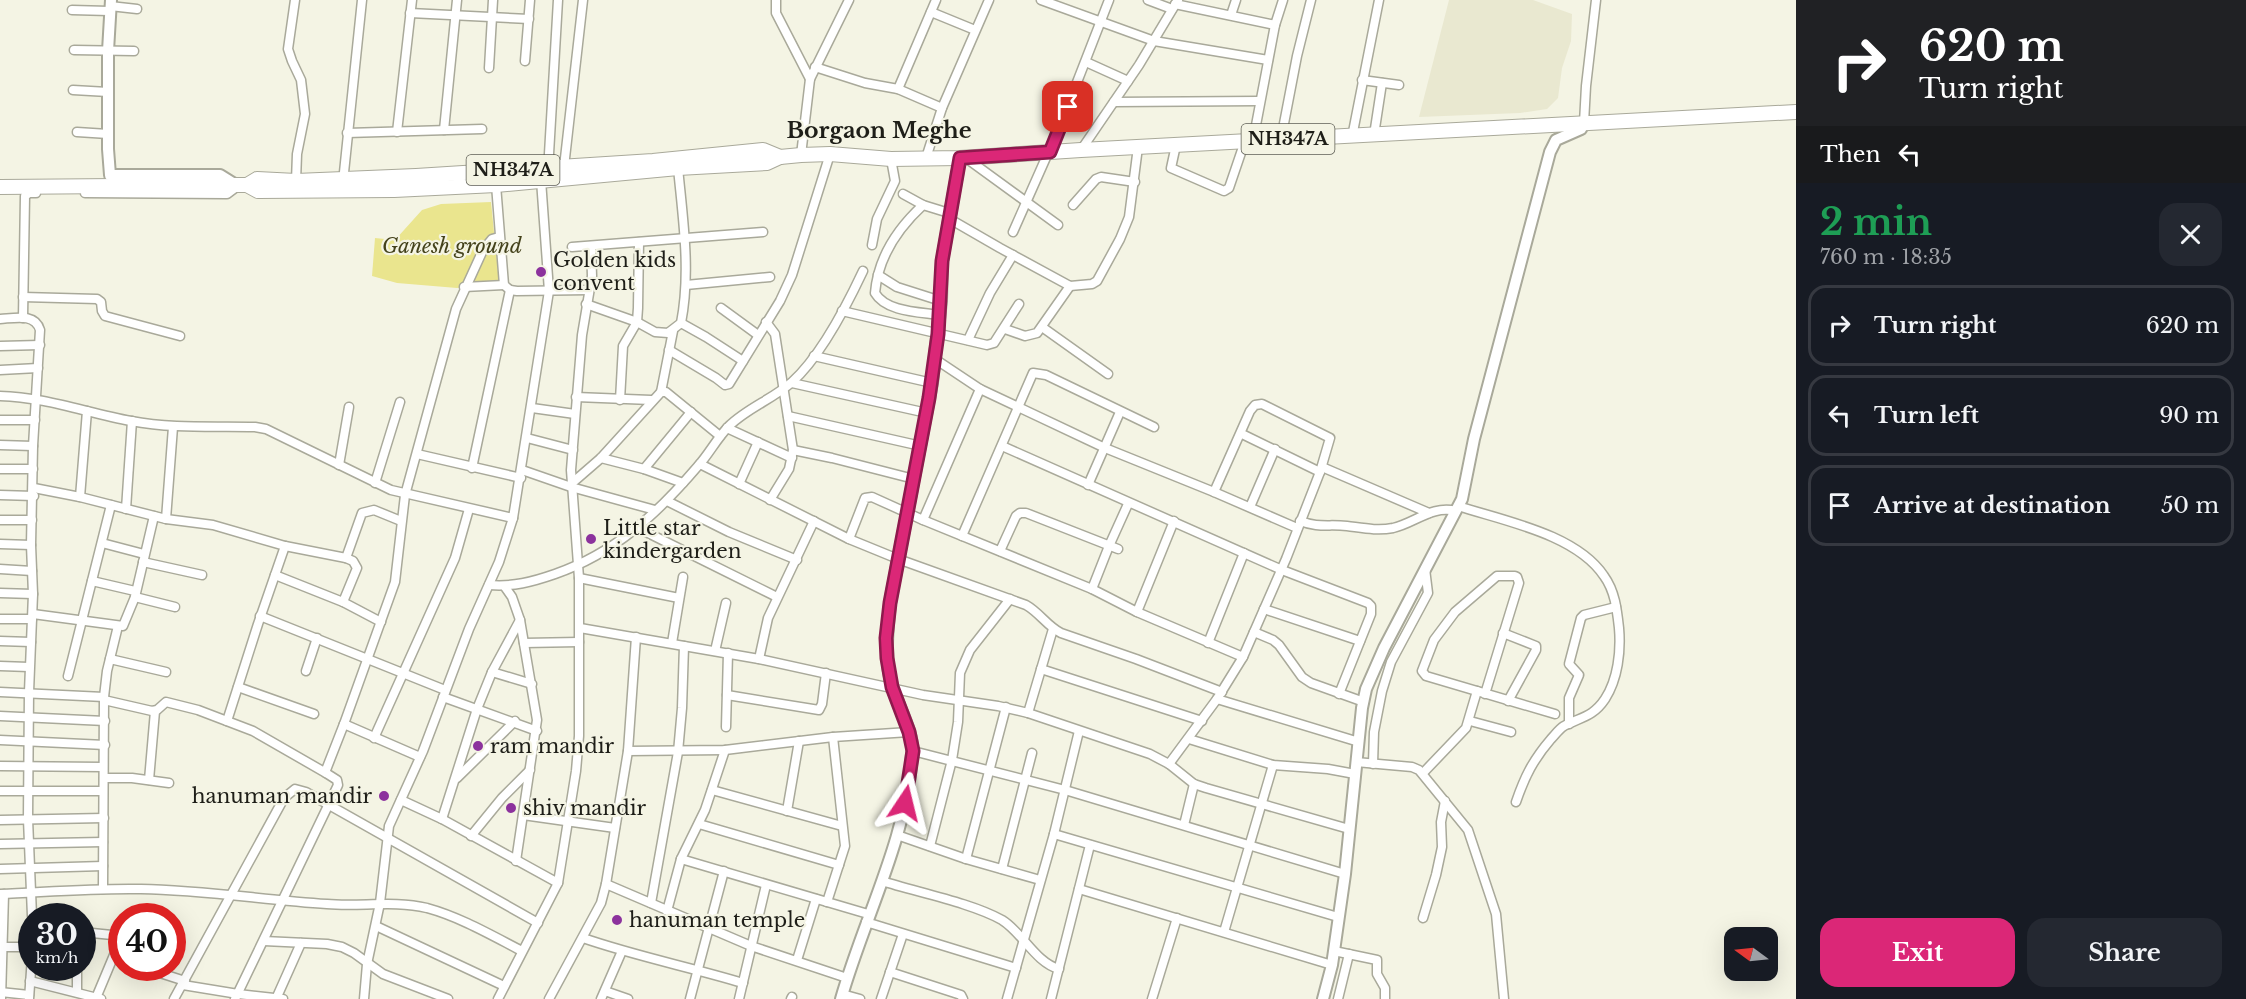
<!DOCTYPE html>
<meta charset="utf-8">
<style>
:root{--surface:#171b24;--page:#242831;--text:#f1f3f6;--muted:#9ea1a6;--line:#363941;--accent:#db2777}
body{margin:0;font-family:"Libre Baskerville",serif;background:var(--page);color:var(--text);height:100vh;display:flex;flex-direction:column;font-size:22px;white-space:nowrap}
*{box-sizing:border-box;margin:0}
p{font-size:20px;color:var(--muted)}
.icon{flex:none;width:33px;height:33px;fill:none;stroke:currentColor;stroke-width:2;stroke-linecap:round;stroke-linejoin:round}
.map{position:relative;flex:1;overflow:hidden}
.sheet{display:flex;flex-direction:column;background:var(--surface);width:450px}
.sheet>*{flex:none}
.top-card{background:#202124;color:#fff;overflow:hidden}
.needle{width:39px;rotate:285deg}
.tools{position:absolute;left:1724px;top:927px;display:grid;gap:12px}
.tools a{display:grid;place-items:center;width:54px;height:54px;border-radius:12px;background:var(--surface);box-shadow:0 6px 24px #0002;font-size:30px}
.speed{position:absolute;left:18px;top:903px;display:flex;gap:12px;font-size:30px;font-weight:700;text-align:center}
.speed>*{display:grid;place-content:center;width:78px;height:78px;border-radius:50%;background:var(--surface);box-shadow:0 6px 24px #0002;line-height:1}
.speed small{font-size:15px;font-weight:400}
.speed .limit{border:9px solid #d22;background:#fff;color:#111}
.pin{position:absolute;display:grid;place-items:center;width:51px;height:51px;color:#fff;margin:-26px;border-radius:12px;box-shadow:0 3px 9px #0006}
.me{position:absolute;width:66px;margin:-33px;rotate:10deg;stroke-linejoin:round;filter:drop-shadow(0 0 4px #0008)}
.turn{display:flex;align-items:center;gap:21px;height:126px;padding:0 24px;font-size:27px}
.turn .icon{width:78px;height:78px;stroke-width:2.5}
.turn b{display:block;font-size:42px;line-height:51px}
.then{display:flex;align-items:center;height:57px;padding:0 24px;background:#0003;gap:12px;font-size:22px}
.round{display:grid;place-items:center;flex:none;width:63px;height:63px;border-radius:18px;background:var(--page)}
.overview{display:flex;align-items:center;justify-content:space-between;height:102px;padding:0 24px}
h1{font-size:36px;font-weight:700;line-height:45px;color:#1e9e55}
.primary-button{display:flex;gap:12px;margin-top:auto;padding:12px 24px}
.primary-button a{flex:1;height:69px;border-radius:18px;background:var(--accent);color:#fff;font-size:24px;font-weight:700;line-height:69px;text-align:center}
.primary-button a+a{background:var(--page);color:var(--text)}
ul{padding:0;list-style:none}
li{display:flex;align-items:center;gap:18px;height:81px;margin:0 12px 9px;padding:0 12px;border:3px solid var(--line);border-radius:18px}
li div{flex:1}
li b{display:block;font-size:22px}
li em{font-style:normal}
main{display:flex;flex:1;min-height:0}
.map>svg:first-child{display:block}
</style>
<main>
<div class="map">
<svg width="1796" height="999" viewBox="0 0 1796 999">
<rect width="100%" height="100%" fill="#f4f4e4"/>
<polygon fill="#e9e8d0" points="1449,0 1533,0 1572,14 1571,41 1562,68 1558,98 1547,109 1520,113 1419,117"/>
<polygon fill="#eae58e" points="491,202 499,282 457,288 397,283 372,276 375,238 395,240 422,210 441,204"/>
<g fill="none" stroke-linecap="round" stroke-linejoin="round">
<defs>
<g id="minor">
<polyline points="295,0 288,49 292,61 301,80 305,114 297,154 296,181"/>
<polyline points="776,0 776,13 810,79"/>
<polyline points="1041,0 1154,41 1268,60"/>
<polyline points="1148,0 1172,9"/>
<polyline points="1175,4 1275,25"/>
<polyline points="110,6 137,9"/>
<polyline points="72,10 109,11"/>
<polyline points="931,12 975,30"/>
<polyline points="410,13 529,19"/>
<polyline points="1231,15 1236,0"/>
<polyline points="74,50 134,51"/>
<polyline points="525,61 530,0"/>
<polyline points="1086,62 1128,81"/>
<polyline points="815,67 865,83 898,89 942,108"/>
<polyline points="489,68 493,0"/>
<polyline points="1362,80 1399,85"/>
<polyline points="898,89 936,0"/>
<polyline points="73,90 108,92"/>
<polyline points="1114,102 1259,101"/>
<polyline points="1584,123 1586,86 1596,0"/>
<polyline points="444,130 457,0"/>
<polyline points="77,132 108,134"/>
<polyline points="397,132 412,0"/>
<polyline points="347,133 482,129"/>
<polyline points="1374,135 1382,83"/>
<polyline points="1352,137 1379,0"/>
<polyline points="1281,139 1297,56 1311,0"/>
<polyline points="1253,141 1275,25 1283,0"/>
<polyline points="1176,145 1171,168 1224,191 1229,188 1245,141"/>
<polyline points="1081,150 1139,65 1178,0"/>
<polyline points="801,155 810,79 849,0"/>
<polyline points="926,158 942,108 989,0"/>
<polyline points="966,158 1058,225"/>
<polyline points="564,167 583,0"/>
<polyline points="548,171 558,0"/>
<polyline points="343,182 362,0"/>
<polyline points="496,185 504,285 510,290 517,291 589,290"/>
<polyline points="85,193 227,194 239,185"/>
<polyline points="903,194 923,205 949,213"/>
<path d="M923,205C897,229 878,257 875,293C886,312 920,312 939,315"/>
<polyline points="1073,205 1096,179 1101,177 1135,182"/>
<polyline points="948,218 1000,248 1070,286 1092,284 1097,281 1120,239 1129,217 1138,147"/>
<polyline points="1013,232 1060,126 1109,0"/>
<polyline points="872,245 877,219 895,181 891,159"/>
<polyline points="572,247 763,232"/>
<polyline points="878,275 897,287 941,301"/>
<polyline points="686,285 770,277"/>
<polyline points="464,287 504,285"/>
<polyline points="23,297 97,299 101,302 102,311 105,316 180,336"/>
<path d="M586,304L637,322L655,332L668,333L681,323C691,272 683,220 678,168"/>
<polyline points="721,308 758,335"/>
<polyline points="842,311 987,345 994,343 1019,304"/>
<polyline points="23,318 25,196 29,193 36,193"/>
<path d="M0,319C15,318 35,313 40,330L33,446L31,545L33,594L29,692L28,819L32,916"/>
<polyline points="766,322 775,334 793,450 789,469 770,500"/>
<polyline points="681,323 706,337 743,361"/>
<polyline points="1042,327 1108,374"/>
<polyline points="1005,329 1025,336 1037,333 1070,286"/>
<polyline points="968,340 990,293 1013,255"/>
<polyline points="0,346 40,345"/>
<polyline points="669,350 716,378 725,385 729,384 780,301 792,275 830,154"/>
<polyline points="814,356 932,383"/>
<polyline points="935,359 980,389 1105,448 1214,492 1297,528"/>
<polyline points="0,370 38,368"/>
<polyline points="792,383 927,413"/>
<polyline points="661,392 673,331"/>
<path d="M0,396C45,397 87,413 131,421C173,429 213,426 255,427L266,429L391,490L513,518"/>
<polyline points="576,397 651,400"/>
<polyline points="620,400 623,346 637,322 638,308 639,242"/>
<polyline points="532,408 575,414"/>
<polyline points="788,416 921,446"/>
<polyline points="0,420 35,420"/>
<polyline points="727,428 792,458"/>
<polyline points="1242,434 1320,472"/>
<polyline points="527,438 573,450"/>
<polyline points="0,445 33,446"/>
<polyline points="1002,446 1282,570 1368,603 1371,606 1371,614 1339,694"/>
<polyline points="793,450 832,458 914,479"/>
<polyline points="417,454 521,478"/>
<polyline points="601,458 644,469 683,483"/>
<path d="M700,464L849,539L898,559L1026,605C1040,613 1047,626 1061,633L1136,659L1222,692"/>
<polyline points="339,465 349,407"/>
<polyline points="1322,467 1429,513"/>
<polyline points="472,468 510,290"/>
<polyline points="0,469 33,469"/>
<polyline points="644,469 691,412"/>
<polyline points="522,470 571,487 655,510"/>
<polyline points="375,483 400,402"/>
<polyline points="571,484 601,458 661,392 666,392 720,436"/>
<polyline points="739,484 758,442"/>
<polyline points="1088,485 1120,412"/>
<polyline points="34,488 80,497 166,519 213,525 285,546 346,558 353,561 357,568 343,602 381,622"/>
<polyline points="0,495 34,496"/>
<polyline points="80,497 87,411"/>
<polyline points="667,501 729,532 797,560"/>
<path d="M1458,506C1504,521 1576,534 1604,576C1615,591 1617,610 1619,628C1621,651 1618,679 1605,699C1593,717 1581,717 1564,726C1559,729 1555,735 1551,739C1533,760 1525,776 1516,802"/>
<polyline points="1250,507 1275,449"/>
<polyline points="126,509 132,421"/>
<polyline points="166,519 173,427"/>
<polyline points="0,520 32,520"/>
<polyline points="923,520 980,389"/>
<path d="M1300,521C1319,528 1328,524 1347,526C1363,528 1377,531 1393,528C1415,523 1432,505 1456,511"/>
<polyline points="638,528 777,597"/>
<polyline points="962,536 1033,373 1046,375 1154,427"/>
<polyline points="849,539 865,498 872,497 923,520 1092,589 1137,612 1243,657"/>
<polyline points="102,543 144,554"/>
<polyline points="0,544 31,545"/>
<polyline points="1000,551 1016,516 1020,513 1026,513 1118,549"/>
<polyline points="346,558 362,513 374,510 401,521"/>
<polyline points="143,562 202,575"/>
<polyline points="0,569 32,571"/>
<polyline points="275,575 343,602"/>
<polyline points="579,578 679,598"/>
<polyline points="92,581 135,591"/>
<path d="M489,585C513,587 532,582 555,574C615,553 657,514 698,466C709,454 717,438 729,426C747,408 773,399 792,382C820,357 847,305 863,271"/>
<polyline points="505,587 512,597 520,620 537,720 516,861"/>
<polyline points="1092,589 1109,546 1128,504"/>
<polyline points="0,593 33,594"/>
<polyline points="135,597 175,607"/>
<polyline points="1264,609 1360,641"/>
<polyline points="1137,612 1174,521"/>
<polyline points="33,614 123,626 135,597 154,516"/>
<polyline points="260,616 445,690"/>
<polyline points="0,619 32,619"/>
<polyline points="580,628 759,659 923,695 998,706 1028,713 1150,754 1169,764 1194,784 1206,788 1349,829"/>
<polyline points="1254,632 1273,640 1279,645 1302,677 1311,683 1364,702"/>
<polyline points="1503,633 1536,646 1536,650 1508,701"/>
<polyline points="0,641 31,642"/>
<polyline points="524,643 579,642"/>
<polyline points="672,643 683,577"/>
<polyline points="1208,643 1244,553"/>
<polyline points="715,651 726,603"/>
<polyline points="110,659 166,672"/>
<polyline points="759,659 768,618 814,521"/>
<polyline points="0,666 29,667"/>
<polyline points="1041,669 1202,721"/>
<polyline points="306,671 317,638"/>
<polyline points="492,672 532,684"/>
<polyline points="68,676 111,505"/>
<polyline points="238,687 314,714"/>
<polyline points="0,692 104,697"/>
<polyline points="1485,694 1519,583 1517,577 1515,576 1497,576 1455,612 1434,640 1422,671 1426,676 1555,714"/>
<polyline points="727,695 819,710 822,704 826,673"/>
<polyline points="443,697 537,731"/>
<polyline points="1217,699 1359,742"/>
<polyline points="104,700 152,711 157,710 166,702 198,710 253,731 326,773"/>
<polyline points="1028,713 1053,629"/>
<polyline points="0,716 105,721"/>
<polyline points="227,721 258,624 285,546"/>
<polyline points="1470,721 1511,732"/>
<polyline points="344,724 420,757"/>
<polyline points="1569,724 1569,698 1579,675 1569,664 1581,618 1584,615 1616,607"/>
<polyline points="726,727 728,653"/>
<polyline points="374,738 455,558 469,509"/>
<polyline points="1189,739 1273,765 1328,769 1355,774"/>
<polyline points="0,740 105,745"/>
<polyline points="628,751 725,750 833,737 909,732"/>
<polyline points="913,751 1065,790 1345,874"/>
<polyline points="1356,762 1412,767 1419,770 1468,830 1496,914 1504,999"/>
<polyline points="1169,764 1217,699 1243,657 1286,559 1320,472 1330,438 1262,404 1255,405 1250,411 1214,492"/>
<polyline points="1373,764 1374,732 1382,691 1391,662 1428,593 1425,569"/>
<polyline points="0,766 103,767"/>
<polyline points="1423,773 1466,728 1477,691"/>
<polyline points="104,778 132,778 169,783"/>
<polyline points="457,778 515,721"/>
<polyline points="149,780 155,711"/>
<polyline points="712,790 842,826"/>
<polyline points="0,791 103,791"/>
<polyline points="401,800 442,819 558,883"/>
<polyline points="787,811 799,741"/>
<polyline points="523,815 615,828"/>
<polyline points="442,819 477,709 492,672 520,620"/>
<polyline points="0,820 104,818"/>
<polyline points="699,824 839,865"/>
<polyline points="1184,825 1194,784"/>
<polyline points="1054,834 1338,917"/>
<polyline points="897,835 966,859 1040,880"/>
<polyline points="471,836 502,798 530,770"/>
<polyline points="0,844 103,842"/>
<polyline points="930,846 952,760 958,722 960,673 970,650 1010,599"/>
<polyline points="681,859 868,914"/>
<polyline points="966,859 1006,707"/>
<polyline points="0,869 103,866"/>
<polyline points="1002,869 1032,753"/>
<path d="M882,881C916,892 972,903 1002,920C1023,933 1035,962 1059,969"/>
<polyline points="606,884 751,946 847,978"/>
<polyline points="103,889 104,697 107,671 118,626"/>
<polyline points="1079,889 1332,965"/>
<path d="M0,894C47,892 94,888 141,889C203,890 265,900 327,904C360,907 394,900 427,908C460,917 491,935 522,951"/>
<polyline points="827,902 845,846 833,737"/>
<polyline points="651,903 678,752 682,708 684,646"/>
<polyline points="667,911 681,859 705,810 725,750"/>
<polyline points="1423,918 1436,875 1442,847 1441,822 1445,801"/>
<polyline points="866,922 1016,968"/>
<polyline points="376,926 504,986"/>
<polyline points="82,932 122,936"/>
<polyline points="1224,932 1273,765"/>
<path d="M583,938C635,956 690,967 743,983"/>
<polyline points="264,941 327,944 342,947 354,953 383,974 448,999"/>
<polyline points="0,947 32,947"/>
<polyline points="1334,951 1377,960 1377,974 1385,988 1385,999"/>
<polyline points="797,960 816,899"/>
<polyline points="157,968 160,973 185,981"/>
<polyline points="890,972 961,995 963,999"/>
<polyline points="30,981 101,999"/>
<polyline points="183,985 238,994 283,999"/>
<polyline points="605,991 628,999"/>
<polyline points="0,992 29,995"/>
<polyline points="77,992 77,968"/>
<polyline points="842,994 860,999"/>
<polyline points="96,998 122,936"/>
<polyline points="1,999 4,894"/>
<polyline points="29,999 32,957"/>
<polyline points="174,999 284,798 295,789 306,792 538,923"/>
<polyline points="235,999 338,785 337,780 326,773 326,770 344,724 395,582 405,495 456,309 483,250 492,239 499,237"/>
<polyline points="276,999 301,943"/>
<polyline points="364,999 367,964 380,903 389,826 423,751 469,629 499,562 513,518 549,291 541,180"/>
<polyline points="498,999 558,883 576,771 579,736 579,578 571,470 582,335 592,276 591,246"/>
<polyline points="549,999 601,903 606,884 628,751 636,637"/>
<polyline points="601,999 622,951"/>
<polyline points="690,999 724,871"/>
<polyline points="739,999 766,885"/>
<polyline points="791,999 792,997"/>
<polyline points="881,999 903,934"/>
<polyline points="1007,999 1054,834 1079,731"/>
<polyline points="1051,999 1090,845"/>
<polyline points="1152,999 1177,918"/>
<polyline points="1338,999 1349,954"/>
</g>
<g id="tertiary">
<polyline points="111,0 108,51 108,149 110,175 220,175 236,185"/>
<path d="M841,999C864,918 907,839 912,754C914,733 900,710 893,689C884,661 887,632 890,603L932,383L941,301L942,261L960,158"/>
<polyline points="1323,999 1332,965 1345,874 1362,708 1366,689 1384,648 1462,499 1474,439 1550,152 1556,140 1581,129 1584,123"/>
</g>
<g id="trunk">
<polyline points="247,185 257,179 296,181 416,176 653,161 763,150 780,157"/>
<polyline points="0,187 234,185 247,185 258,191 394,190 496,185 678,168 767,163 780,157 801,155 830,154 891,159 960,158 1081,150 1796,112"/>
</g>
</defs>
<use href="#minor" stroke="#a9a99a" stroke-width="11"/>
<use href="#tertiary" stroke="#a9a99a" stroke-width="14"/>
<use href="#trunk" stroke="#a9a99a" stroke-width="16"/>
<use href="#minor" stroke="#fff" stroke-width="8"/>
<use href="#tertiary" stroke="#fff" stroke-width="10"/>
<use href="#trunk" stroke="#fff" stroke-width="14"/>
</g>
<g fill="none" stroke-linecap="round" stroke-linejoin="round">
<defs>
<polyline id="route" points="905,803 913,751 909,732 892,687 887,658 886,638 890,603 929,398 938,334 942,261 960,158 1050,152 1068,107"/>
</defs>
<use href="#route" stroke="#8e194d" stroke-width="15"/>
<use href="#route" stroke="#db2777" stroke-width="10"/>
</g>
<g fill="#8c329d" stroke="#f4f4e4" stroke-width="2">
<circle cx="541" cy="272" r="6"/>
<circle cx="591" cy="539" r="6"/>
<circle cx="478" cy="746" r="6"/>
<circle cx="384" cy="796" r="6"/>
<circle cx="511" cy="808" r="6"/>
<circle cx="617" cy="920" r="6"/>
</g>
<g text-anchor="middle" stroke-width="4.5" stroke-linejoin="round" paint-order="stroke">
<g fill="#f4f4e4" stroke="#5e5e55" stroke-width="1.5">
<rect x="1241.5" y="124" width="93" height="30" rx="4.5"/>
<rect x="466.5" y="155" width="93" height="30" rx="4.5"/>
</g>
<g font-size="18" font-weight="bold" fill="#1e1e18">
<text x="1288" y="145">NH347A</text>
<text x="513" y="176">NH347A</text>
</g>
<g font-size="20" font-style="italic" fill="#44421b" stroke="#f4f4e4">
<text x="452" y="253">Ganesh ground</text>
</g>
<g font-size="20" fill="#1e1e18" stroke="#f4f4e4" text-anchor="start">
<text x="553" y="267">Golden kids<tspan x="553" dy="23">convent</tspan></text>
<text x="603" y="535">Little star<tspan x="603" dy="23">kindergarden</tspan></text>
<text x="490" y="753">ram mandir</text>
<text x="372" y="803" text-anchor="end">hanuman mandir</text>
<text x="523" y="815">shiv mandir</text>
<text x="629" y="927">hanuman temple</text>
</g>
<g font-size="22" font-weight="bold" fill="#1e1e18" stroke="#f4f4e4">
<text x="879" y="138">Borgaon Meghe</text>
</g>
</g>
</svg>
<div class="tools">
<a><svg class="needle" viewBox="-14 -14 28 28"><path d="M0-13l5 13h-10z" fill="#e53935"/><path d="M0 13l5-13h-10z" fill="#9ea1a6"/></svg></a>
</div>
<div class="speed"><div>30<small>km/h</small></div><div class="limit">40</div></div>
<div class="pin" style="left:1068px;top:107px;background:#d93025"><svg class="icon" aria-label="arrive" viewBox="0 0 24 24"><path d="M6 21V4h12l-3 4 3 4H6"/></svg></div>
<svg class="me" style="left:905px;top:803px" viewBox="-20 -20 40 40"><path d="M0-17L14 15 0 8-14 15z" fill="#db2777" stroke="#fff" stroke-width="4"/></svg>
</div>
<section class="sheet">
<div class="top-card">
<div class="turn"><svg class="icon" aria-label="right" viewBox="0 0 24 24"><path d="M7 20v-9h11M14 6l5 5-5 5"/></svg><div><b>620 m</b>Turn right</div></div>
<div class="then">Then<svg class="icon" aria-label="left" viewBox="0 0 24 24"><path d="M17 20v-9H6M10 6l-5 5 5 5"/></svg></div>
</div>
<div class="overview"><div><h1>2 min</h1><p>760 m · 18:35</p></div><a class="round"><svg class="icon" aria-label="close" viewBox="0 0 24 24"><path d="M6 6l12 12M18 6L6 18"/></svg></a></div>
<ul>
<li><svg class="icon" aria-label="right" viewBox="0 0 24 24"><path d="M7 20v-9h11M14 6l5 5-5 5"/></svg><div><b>Turn right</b></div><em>620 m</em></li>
<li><svg class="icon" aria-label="left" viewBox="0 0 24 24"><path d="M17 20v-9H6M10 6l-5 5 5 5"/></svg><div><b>Turn left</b></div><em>90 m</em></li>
<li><svg class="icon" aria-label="arrive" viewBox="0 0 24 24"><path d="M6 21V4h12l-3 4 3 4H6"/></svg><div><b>Arrive at destination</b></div><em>50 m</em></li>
</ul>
<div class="primary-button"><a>Exit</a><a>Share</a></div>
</section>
</main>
